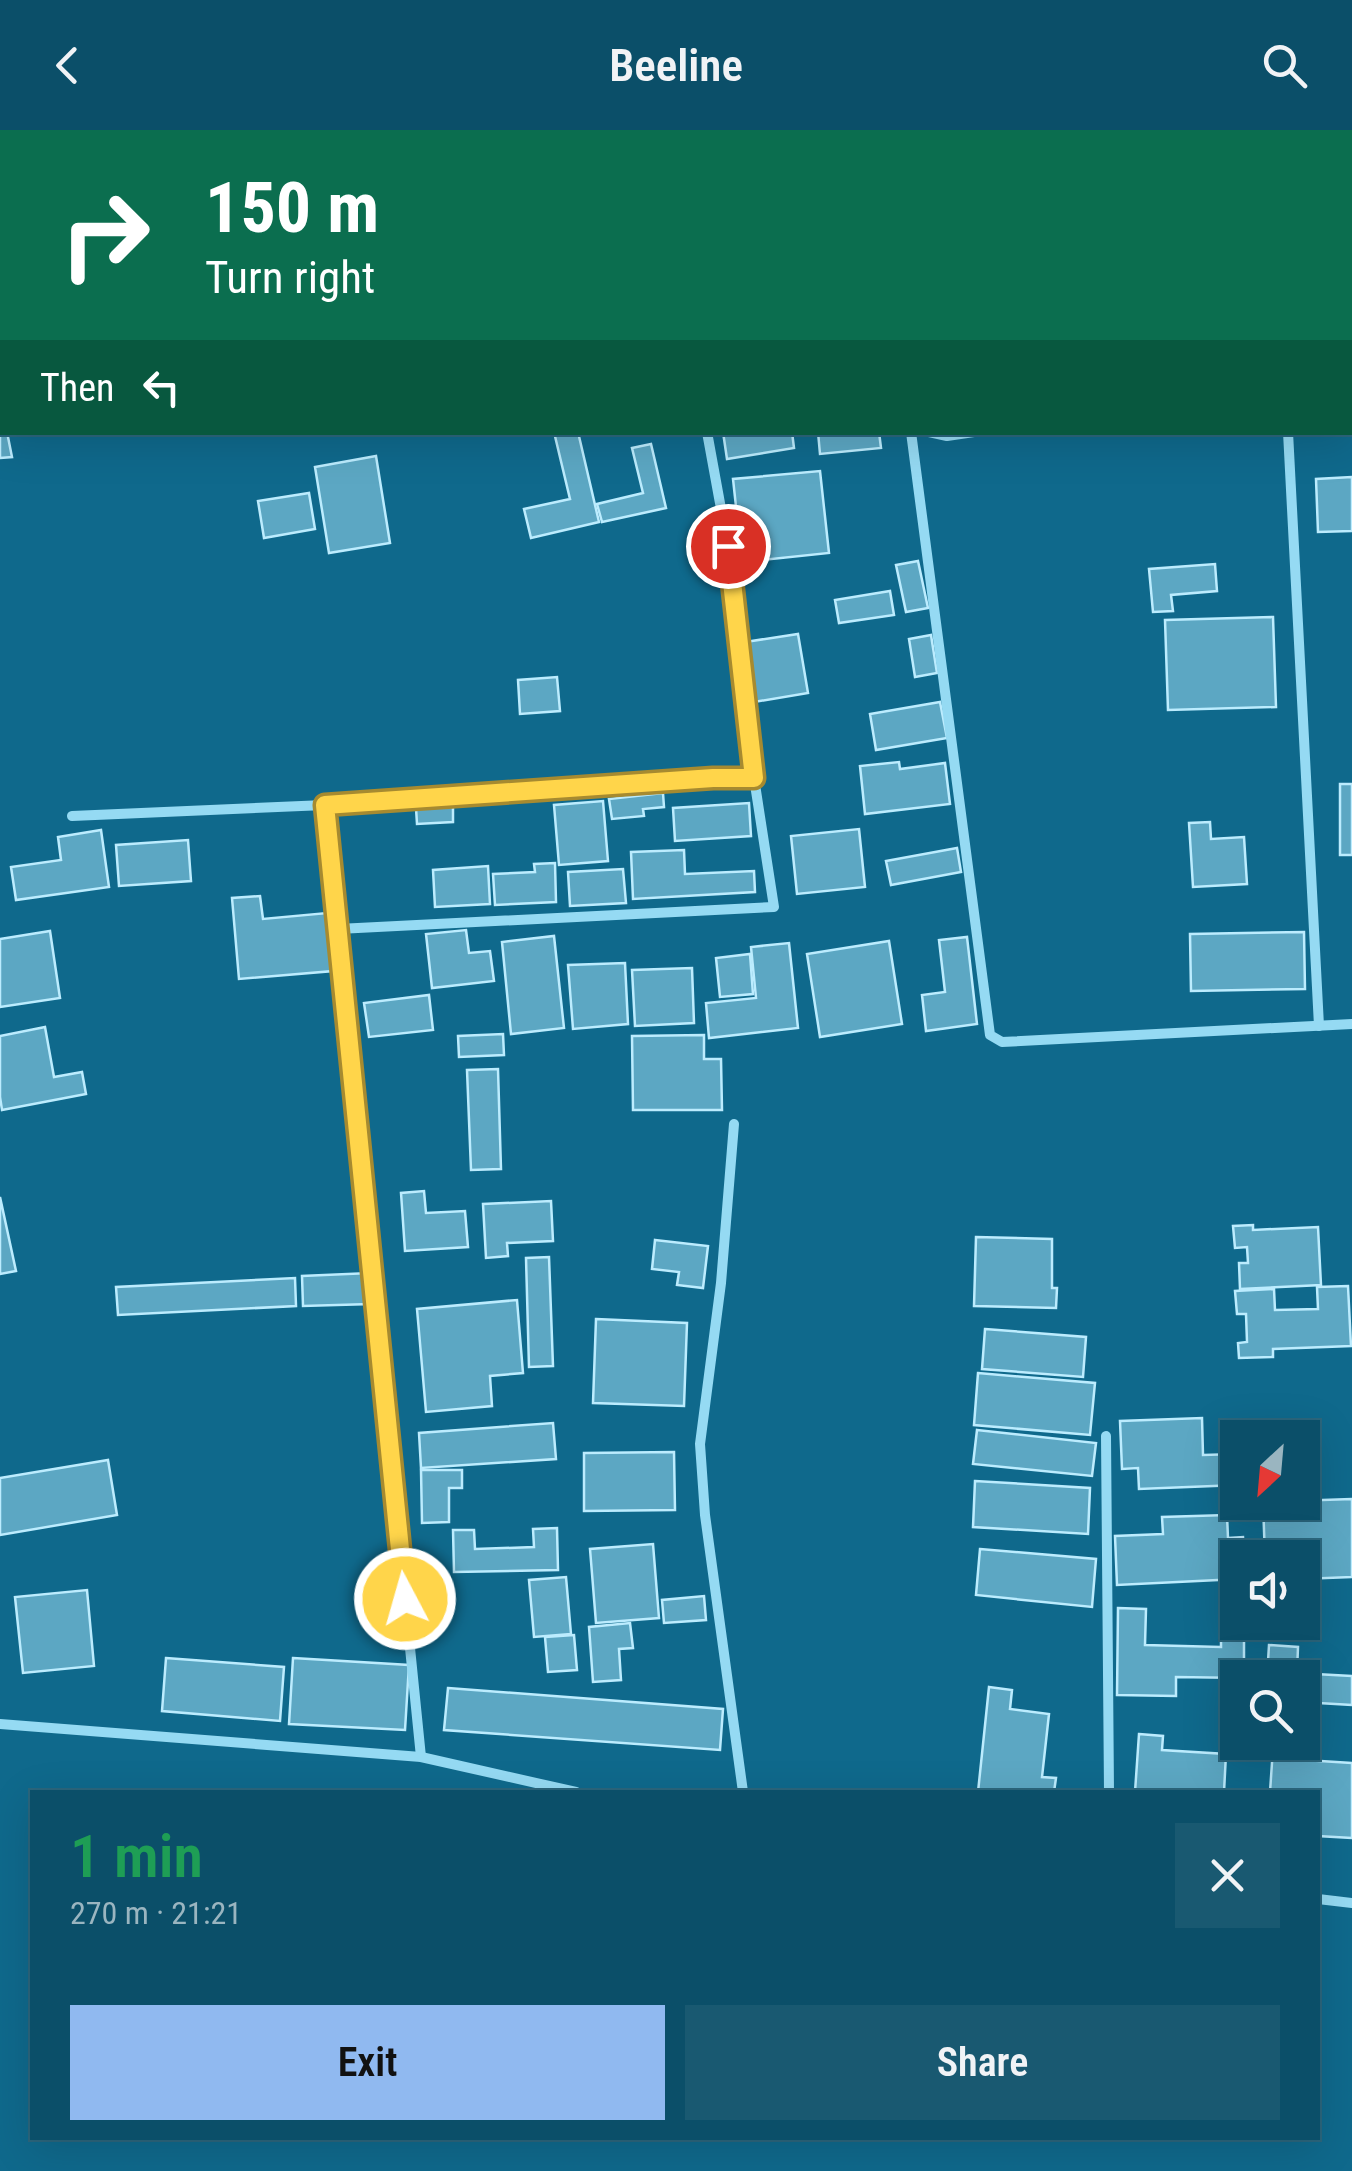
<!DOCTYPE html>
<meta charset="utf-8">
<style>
:root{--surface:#0b4f69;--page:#195971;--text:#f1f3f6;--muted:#9ab5c0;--line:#2b667d;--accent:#90b9f0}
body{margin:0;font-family:"Roboto Condensed",sans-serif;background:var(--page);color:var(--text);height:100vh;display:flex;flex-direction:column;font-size:38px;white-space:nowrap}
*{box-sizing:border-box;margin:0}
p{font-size:32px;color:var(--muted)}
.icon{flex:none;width:55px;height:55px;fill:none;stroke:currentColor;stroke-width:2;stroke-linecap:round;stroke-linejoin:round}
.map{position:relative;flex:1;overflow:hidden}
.details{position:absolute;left:30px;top:1660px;width:1290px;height:350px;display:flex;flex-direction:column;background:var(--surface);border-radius:0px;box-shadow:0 10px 40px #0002,0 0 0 2px var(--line)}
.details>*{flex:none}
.top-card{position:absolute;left:0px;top:0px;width:1352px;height:305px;box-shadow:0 10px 40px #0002,0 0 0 2px var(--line);background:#0b6e4f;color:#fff;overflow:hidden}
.needle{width:65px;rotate:206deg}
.fabs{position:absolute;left:1220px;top:1290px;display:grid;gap:20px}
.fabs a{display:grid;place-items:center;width:100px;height:100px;border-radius:0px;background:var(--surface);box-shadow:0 10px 40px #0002,0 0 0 2px var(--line);font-size:50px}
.pin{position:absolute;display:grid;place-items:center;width:85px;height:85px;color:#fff;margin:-42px;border:5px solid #fff;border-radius:50%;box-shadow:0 2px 10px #0007}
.me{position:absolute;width:110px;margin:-55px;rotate:354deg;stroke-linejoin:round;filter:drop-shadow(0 0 8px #0008)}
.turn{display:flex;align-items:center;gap:35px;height:210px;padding:0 40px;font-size:45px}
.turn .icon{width:130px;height:130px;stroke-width:2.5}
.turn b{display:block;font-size:70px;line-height:85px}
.then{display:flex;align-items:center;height:95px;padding:0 40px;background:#0003;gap:20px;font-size:38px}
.round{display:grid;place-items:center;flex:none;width:105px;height:105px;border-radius:0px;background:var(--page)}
.overview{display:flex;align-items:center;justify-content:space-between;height:170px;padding:0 40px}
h1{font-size:60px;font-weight:600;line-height:75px;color:#1e9e55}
.primary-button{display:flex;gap:20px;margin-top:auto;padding:20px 40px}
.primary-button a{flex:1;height:115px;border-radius:0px;background:var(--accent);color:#111;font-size:40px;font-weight:600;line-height:115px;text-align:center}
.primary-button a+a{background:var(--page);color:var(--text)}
header{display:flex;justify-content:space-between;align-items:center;height:130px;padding:0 40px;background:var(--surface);font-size:45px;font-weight:600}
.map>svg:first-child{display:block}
</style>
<header><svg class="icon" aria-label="back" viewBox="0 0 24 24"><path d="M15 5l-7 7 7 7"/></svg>Beeline<svg class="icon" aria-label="search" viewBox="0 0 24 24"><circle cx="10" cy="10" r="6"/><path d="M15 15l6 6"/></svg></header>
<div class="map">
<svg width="1352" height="2041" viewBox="0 0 1352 2041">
<rect width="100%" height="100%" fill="#0f698c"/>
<g fill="#5ca7c3" stroke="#bcecfe" stroke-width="2.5">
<polygon points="2,284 2,302 7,302 12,327 0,328 0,285"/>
<polygon points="554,302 578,302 599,392 531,408 524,379 570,369"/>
<polygon points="723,302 792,302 794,318 727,329"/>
<polygon points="818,302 879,302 881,318 820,324"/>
<polygon points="651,314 666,378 602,392 597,374 643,363 632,318"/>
<polygon points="376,326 390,413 329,423 315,337"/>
<polygon points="820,341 829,423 742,432 733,349"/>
<polygon points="1352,347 1352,401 1318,402 1316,349"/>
<polygon points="309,363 315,399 264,408 258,371"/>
<polygon points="918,431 928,478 906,482 896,435"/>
<polygon points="1215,434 1217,461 1171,465 1173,481 1153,482 1149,439"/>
<polygon points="890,461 894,485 839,493 835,470"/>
<polygon points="1273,487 1276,577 1168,580 1165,490"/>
<polygon points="798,504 808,563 754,572 745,512"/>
<polygon points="931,505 937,543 915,547 909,509"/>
<polygon points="557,547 560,581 520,584 518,550"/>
<polygon points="940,572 947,608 876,620 870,584"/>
<polygon points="899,632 900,639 945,633 950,674 865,684 860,636"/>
<rect x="1340" y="654" width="12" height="71"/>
<polygon points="663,663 664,677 643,679 644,686 612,689 609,669"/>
<polygon points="603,671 608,731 559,735 554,675"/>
<polygon points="749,673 751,706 675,711 673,678"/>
<polygon points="453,676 453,692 417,694 416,678"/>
<polygon points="1210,692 1211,709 1244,707 1247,754 1193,757 1189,693"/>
<polygon points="859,699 865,757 797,764 791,706"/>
<polygon points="101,700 109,757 16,770 11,737 61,730 58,707"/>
<polygon points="188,710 191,751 119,756 116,715"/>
<polygon points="957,718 961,742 891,755 886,731"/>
<polygon points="684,720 685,744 754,741 755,762 633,769 631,722"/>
<polygon points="555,733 556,772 495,775 493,744 535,742 534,734"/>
<polygon points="488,736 490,774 435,777 433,740"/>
<polygon points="623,739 626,773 570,776 568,742"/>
<polygon points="260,766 263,789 327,783 333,841 239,849 232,768"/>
<polygon points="466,800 469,823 490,821 494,851 432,858 426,804"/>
<polygon points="50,801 60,868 0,877 0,809"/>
<polygon points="1304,802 1305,859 1191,861 1190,804"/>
<polygon points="554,806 564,898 511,904 502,812"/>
<polygon points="967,807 977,894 926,901 922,865 945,862 939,810"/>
<polygon points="889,811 902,894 820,907 807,824"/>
<polygon points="789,813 798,898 709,908 706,873 756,868 751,817"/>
<polygon points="750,824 753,864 720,867 716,828"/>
<polygon points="625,833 628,894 573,899 568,835"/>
<polygon points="692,838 694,893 635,896 632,840"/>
<polygon points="429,865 433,900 369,907 364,873"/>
<polygon points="45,897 54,947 82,942 86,964 2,980 0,967 0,906"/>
<polygon points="503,904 504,925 459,927 458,906"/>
<polygon points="704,905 704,929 721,929 722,980 633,980 632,906"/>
<polygon points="498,939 501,1039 471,1040 467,940"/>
<polygon points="424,1061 426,1083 465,1081 468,1117 405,1121 401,1063"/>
<polygon points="0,1067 16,1141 0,1144"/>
<polygon points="551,1071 553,1111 507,1113 508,1126 486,1128 483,1074"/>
<polygon points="1253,1095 1253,1100 1318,1097 1321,1155 1240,1159 1239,1133 1248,1133 1247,1117 1235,1118 1233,1096"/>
<polygon points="976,1107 1052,1109 1052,1158 1057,1158 1056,1178 974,1176"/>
<polygon points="655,1110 708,1116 703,1158 677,1155 679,1142 652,1139"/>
<polygon points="549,1127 553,1236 529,1237 526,1128"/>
<polygon points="370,1143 371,1174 303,1176 302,1146"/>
<polygon points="295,1148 296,1176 118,1185 116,1157"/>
<polygon points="1348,1156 1351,1216 1273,1219 1273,1227 1239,1228 1238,1213 1247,1212 1246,1184 1237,1184 1235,1161 1274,1159 1275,1180 1318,1179 1317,1157"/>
<polygon points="517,1170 523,1243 490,1246 492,1276 426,1282 417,1179"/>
<polygon points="596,1189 687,1193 684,1276 593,1273"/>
<polygon points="985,1199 1086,1207 1083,1247 982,1239"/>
<polygon points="978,1243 1095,1253 1090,1305 974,1295"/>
<polygon points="1202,1288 1203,1325 1237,1324 1238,1355 1139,1359 1138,1338 1122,1339 1120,1291"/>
<polygon points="553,1293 556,1329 421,1338 419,1303"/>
<polygon points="977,1300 1096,1313 1092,1346 973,1334"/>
<polygon points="674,1322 675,1380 584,1381 584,1323"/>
<polygon points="108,1330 117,1385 0,1405 0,1348"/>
<polygon points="421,1340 462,1340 462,1358 449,1358 449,1392 422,1393"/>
<polygon points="975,1351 1090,1358 1088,1404 973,1397"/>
<polygon points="1352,1369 1352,1447 1302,1449 1302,1428 1265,1428 1263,1372"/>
<polygon points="1227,1385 1228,1408 1243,1407 1244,1428 1238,1428 1238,1449 1117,1455 1115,1406 1163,1404 1162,1387"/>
<polygon points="557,1398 558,1440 454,1442 453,1400 474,1400 475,1419 534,1417 533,1399"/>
<polygon points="653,1414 659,1488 596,1493 590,1419"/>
<polygon points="980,1419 1096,1429 1092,1477 976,1465"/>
<polygon points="566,1447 571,1504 534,1507 529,1450"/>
<polygon points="87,1460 94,1536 23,1543 15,1467"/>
<polygon points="704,1466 706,1490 664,1493 662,1470"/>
<polygon points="1118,1478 1146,1479 1145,1515 1221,1517 1221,1480 1238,1480 1238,1492 1244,1492 1244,1548 1176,1547 1176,1566 1117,1565"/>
<polygon points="630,1493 633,1518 619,1519 621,1550 593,1552 589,1497"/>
<polygon points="574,1505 577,1540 548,1542 545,1507"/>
<polygon points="1269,1515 1298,1517 1297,1543 1352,1546 1352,1575 1302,1572 1302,1548 1267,1548"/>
<polygon points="166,1528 284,1537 280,1591 162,1581"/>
<polygon points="293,1528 409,1535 405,1600 289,1594"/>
<polygon points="989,1557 1012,1560 1010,1579 1049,1584 1042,1647 1056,1648 1054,1662 978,1662"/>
<polygon points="448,1558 723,1579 720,1620 444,1600"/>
<polygon points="1139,1604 1163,1606 1162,1620 1226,1624 1224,1662 1135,1662"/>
<polygon points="1273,1618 1306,1620 1305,1630 1352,1633 1352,1708 1318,1706 1318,1662 1270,1662"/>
</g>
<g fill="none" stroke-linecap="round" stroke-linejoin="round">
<g stroke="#95daf3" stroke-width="10">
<polyline points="1229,0 1230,2"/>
<polyline points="1350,66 1352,66"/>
<polyline points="0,206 2,205"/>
<polyline points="911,302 990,905 1002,912 1352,894"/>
<polyline points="929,302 947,306 974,302"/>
<polyline points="1288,302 1319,896"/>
<polyline points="325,675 421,1627"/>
<polyline points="72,686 325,675 754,648"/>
<polyline points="338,799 774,777 754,648 728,417 707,302"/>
<polyline points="734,994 721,1153 700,1314 705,1385 743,1662"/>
<polyline points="1106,1306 1109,1662"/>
<polyline points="0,1594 421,1627 576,1662"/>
<polyline points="1318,1769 1352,1773"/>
</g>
</g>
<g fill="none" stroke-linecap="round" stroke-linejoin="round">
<defs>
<polyline id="route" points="405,1469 325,675 713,648 754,648 728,416"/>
</defs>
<use href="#route" stroke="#a68a30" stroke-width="25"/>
<use href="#route" stroke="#ffd54a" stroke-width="18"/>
</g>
</svg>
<div class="fabs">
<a><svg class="needle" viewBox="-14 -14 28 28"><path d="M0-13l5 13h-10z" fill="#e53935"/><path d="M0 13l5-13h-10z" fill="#9ab5c0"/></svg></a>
<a><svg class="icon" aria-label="sound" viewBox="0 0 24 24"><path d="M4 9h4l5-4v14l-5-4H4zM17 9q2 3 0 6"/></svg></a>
<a><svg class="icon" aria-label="search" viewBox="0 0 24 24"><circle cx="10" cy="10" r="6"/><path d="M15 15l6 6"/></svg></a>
</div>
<div class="pin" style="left:728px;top:416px;background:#d93025"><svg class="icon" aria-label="arrive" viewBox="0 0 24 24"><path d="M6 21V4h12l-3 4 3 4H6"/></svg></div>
<svg class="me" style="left:405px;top:1469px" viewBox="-20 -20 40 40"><circle r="17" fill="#ffd54a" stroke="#fff" stroke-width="3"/><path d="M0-11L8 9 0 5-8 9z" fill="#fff"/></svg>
<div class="top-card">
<div class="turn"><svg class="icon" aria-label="right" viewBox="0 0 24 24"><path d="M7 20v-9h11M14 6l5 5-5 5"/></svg><div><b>150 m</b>Turn right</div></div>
<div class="then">Then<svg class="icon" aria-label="left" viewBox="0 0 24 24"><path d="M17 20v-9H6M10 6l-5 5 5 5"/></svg></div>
</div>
<section class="details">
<div class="overview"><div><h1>1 min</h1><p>270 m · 21:21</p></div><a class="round"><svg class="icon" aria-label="close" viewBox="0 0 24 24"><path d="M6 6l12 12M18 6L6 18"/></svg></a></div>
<div class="primary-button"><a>Exit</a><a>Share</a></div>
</section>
</div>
